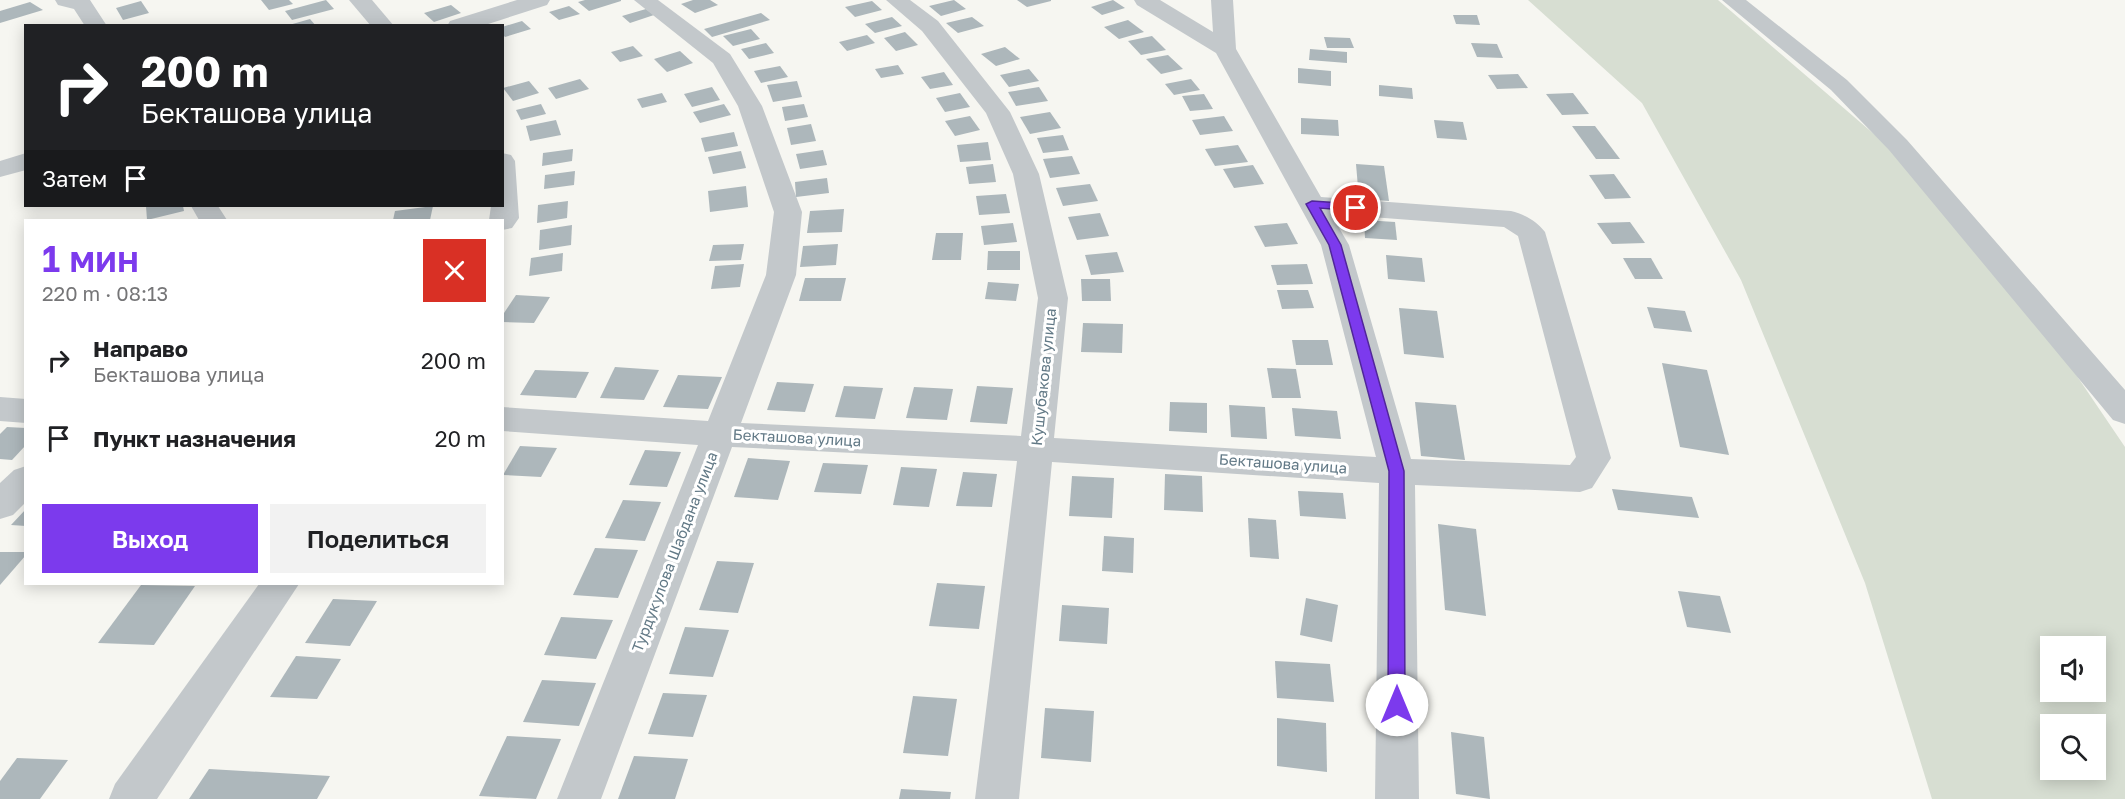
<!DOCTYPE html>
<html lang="ru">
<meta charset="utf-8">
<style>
:root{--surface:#fff;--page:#f2f2f2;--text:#202124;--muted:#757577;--accent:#7c3aed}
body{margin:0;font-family:"Golos Text",sans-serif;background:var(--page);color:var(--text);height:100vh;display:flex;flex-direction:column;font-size:22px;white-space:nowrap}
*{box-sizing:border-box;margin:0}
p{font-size:20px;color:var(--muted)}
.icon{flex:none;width:33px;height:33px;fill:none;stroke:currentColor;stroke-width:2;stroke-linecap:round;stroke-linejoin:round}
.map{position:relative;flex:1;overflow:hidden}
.details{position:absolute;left:24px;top:219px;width:480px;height:366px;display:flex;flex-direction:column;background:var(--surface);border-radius:0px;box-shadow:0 3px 15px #0003}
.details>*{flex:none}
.banner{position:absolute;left:24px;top:24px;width:480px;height:183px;border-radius:0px;box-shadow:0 3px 15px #0003;background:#202124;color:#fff;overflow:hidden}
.tools{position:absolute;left:2040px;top:636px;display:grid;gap:12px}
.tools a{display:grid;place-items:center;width:66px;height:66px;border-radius:0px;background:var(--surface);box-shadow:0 3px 15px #0003;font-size:30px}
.pin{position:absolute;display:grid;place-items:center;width:51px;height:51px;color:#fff;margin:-26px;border:3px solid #fff;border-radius:50%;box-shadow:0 2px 6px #0007}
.me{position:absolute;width:66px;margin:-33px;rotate:0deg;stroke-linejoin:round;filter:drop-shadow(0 0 4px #0008)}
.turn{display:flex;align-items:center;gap:21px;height:126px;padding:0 18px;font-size:27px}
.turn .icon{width:78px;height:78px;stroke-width:2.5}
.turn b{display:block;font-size:42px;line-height:51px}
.then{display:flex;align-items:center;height:57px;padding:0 18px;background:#0003;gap:12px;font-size:22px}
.round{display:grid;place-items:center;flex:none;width:63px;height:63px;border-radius:0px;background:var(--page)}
.head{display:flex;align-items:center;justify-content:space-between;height:102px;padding:0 18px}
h1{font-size:36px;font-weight:600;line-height:45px;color:var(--accent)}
.action{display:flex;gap:12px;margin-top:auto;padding:12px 18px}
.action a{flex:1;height:69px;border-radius:0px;background:var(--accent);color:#fff;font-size:24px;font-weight:600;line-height:69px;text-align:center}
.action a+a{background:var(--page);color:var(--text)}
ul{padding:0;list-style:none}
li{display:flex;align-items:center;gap:18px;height:78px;padding:0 18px}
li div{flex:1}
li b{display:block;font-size:22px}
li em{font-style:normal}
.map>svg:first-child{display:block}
</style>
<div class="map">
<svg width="2125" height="799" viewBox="0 0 2125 799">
<rect width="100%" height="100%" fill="#f6f6f1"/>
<path fill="#d7ded2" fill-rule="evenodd" d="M1528,0H1718L1896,153L2062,354L2125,447V799H1932L1865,583L1741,280L1642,103ZM2050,646H2096V692H2050ZM2050,724H2096V770H2050Z"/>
<g fill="#adb7bb">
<polygon points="261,0 289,0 293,4 269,10"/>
<polygon points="326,0 334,9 292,20 285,11"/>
<polygon points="585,0 621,0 621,1 589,11 578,2"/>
<polygon points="693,0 710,0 718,5 695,13 681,4"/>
<polygon points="954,0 966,9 941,16 929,6"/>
<polygon points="1017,0 1051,0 1051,1 1027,7"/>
<polygon points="1113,0 1125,8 1102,15 1091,7"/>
<polygon points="141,1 149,13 123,20 116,8"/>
<polygon points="872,1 882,10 855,17 845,7"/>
<polygon points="30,2 43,10 0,23 0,11"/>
<polygon points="451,5 461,13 434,22 424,13"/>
<polygon points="569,6 580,14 559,20 549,12"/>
<polygon points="646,9 654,15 630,23 622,16"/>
<polygon points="761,13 770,20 712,37 704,29"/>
<polygon points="1453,15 1477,15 1480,25 1456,24"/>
<polygon points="892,17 902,26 875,33 865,24"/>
<polygon points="972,17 984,26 958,33 946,23"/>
<polygon points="310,19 316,26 289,26 289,25"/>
<polygon points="1128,20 1144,32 1119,39 1104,27"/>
<polygon points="522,21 531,29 505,37 502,34 502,27"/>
<polygon points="751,29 760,39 733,46 723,36"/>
<polygon points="905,32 918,45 896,51 884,38"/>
<polygon points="867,35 875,43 847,51 839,42"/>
<polygon points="1152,36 1166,50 1141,55 1128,41"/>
<polygon points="1324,37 1350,38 1354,48 1327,48"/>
<polygon points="766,43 774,53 749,59 741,49"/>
<polygon points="1471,43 1497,44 1503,58 1477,57"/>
<polygon points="633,46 643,56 620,62 611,52"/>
<polygon points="1005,47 1020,59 996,66 981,54"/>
<polygon points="1310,49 1347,52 1347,63 1309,60"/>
<polygon points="680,51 693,63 667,72 654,59"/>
<polygon points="1168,55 1183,69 1161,74 1146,59"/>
<polygon points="898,65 904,74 881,78 875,69"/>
<polygon points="780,66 788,77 761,83 754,71"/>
<polygon points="1298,68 1331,71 1331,86 1298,83"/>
<polygon points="1029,69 1039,81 1009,87 1000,75"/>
<polygon points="944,72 953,85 930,89 921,77"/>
<polygon points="1518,74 1528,88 1497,89 1488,75"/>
<polygon points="580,79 589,89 556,99 548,88"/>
<polygon points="1191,79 1200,90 1174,95 1165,84"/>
<polygon points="529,81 539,93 513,101 503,88"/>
<polygon points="797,81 802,97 773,102 767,85"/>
<polygon points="1379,85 1412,88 1413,99 1379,96"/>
<polygon points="712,87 720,100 692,107 684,94"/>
<polygon points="1039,87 1048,101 1016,106 1008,92"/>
<polygon points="662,93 667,102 642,108 637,99"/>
<polygon points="960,93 970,107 945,112 936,98"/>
<polygon points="1573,93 1589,114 1562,115 1546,94"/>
<polygon points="1204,94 1213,109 1190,111 1182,96"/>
<polygon points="541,104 546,114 521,120 516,110"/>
<polygon points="724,104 731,115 700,123 693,112"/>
<polygon points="804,104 808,117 785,121 782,107"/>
<polygon points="1050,112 1061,128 1030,134 1020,117"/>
<polygon points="970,116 980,130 955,136 945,121"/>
<polygon points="1224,116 1233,131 1200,135 1192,120"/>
<polygon points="1301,118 1338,120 1339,136 1301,134"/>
<polygon points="556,120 561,135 530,141 526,126"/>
<polygon points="1434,120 1463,122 1467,140 1437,138"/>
<polygon points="811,124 816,141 791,145 787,128"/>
<polygon points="1572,126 1595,126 1620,159 1596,159"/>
<polygon points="734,132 738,146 705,152 701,138"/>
<polygon points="1063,135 1069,150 1043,153 1037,138"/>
<polygon points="988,142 991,160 960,162 957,145"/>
<polygon points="1238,145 1248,162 1215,166 1205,149"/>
<polygon points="573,149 572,161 542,166 543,153"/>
<polygon points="823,150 827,165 800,169 796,154"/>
<polygon points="741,151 746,168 713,174 708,157"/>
<polygon points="1072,156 1080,174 1050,178 1043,159"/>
<polygon points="993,164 996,182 969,184 966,167"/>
<polygon points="1356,164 1384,166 1389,201 1359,199"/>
<polygon points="1253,165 1264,184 1234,188 1223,169"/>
<polygon points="575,171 574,185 544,189 545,175"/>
<polygon points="1614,174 1631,198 1605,199 1589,175"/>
<polygon points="827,178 829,193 796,197 795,182"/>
<polygon points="1090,184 1098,201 1063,206 1056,188"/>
<polygon points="746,186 748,207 710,212 708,191"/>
<polygon points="1006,194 1010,213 979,215 976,196"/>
<polygon points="568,201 567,218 537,223 538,205"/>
<polygon points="146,206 183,206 184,211 147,220"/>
<polygon points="433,206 430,220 393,220 395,211"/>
<polygon points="844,209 842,232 807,233 810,211"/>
<polygon points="1100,213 1109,236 1077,240 1068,217"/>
<polygon points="1364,220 1395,222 1397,240 1365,238"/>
<polygon points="1630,222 1645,243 1612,244 1597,223"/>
<polygon points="1013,223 1017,242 984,245 981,226"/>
<polygon points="1287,223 1298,244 1265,247 1254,226"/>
<polygon points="572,225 571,245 539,250 540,230"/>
<polygon points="936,233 963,233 961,260 932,260"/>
<polygon points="744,244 741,260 709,261 713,245"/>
<polygon points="838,244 836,265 800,267 803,246"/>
<polygon points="988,251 1020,251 1020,270 987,270"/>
<polygon points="1117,252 1124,272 1091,275 1085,255"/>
<polygon points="563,253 562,271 529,276 531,258"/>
<polygon points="1386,255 1422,258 1425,282 1388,279"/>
<polygon points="1623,258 1651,258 1663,279 1635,279"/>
<polygon points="744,264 740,287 711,289 715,266"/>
<polygon points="1307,264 1313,284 1277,285 1271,265"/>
<polygon points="805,278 846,278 841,301 799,301"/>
<polygon points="1081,279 1110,279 1111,301 1082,301"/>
<polygon points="988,282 1019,284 1016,301 985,299"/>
<polygon points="1277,290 1308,290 1314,308 1282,309"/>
<polygon points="516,295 550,297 534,323 502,322 502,316"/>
<polygon points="1647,307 1685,311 1692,332 1654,328"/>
<polygon points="1399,308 1437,311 1444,358 1404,354"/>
<polygon points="1083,323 1123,324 1122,353 1081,352"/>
<polygon points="1292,340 1328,340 1333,365 1296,365"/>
<polygon points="1662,363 1707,370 1729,455 1680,447"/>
<polygon points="615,367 659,370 644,400 600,398"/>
<polygon points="1267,368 1296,369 1301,398 1272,398"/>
<polygon points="535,370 589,372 576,398 520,395"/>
<polygon points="678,375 722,377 708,409 663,407"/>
<polygon points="777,382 814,384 805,412 767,410"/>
<polygon points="844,386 883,388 875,419 835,417"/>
<polygon points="977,386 1013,388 1007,424 970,422"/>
<polygon points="914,387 953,389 947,420 906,418"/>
<polygon points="1170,402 1207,403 1207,433 1169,431"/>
<polygon points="1415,402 1456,405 1465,460 1421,456"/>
<polygon points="1229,405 1265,407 1267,439 1231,437"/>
<polygon points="1292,408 1337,411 1341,439 1295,436"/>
<polygon points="7,427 26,428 26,445 12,460 0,459 0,434"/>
<polygon points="520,446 557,448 541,477 503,475"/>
<polygon points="645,450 681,452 667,487 629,485"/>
<polygon points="748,458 790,461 778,500 734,497"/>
<polygon points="823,463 868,465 861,494 814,492"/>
<polygon points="901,467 937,469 929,507 893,505"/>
<polygon points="963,472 997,474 992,507 956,506"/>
<polygon points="1165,474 1202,476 1203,512 1164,510"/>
<polygon points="1072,476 1114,478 1112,518 1069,516"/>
<polygon points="1612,489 1692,497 1699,518 1618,510"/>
<polygon points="1298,491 1343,493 1346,519 1300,516"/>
<polygon points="623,500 661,502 645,541 605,538"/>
<polygon points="26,509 26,526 11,525"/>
<polygon points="1248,518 1276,520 1279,559 1250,557"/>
<polygon points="1438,524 1476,529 1486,616 1445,610"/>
<polygon points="1104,536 1134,538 1133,573 1102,571"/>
<polygon points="595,548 638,550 618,598 573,595"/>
<polygon points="0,552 26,552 26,555 0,585"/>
<polygon points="717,561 754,563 738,613 699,610"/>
<polygon points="937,583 985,586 979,629 929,626"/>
<polygon points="141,585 195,586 154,645 98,643"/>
<polygon points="1678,591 1720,596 1731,633 1687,627"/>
<polygon points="1306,598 1338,605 1332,642 1300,635"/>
<polygon points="333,599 377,601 350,646 305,643"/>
<polygon points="1062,605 1109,608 1107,644 1059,641"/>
<polygon points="561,617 613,620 596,659 544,655"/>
<polygon points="685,627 729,630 713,677 669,674"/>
<polygon points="296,656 341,659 317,699 270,697"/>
<polygon points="1275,661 1330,664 1334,702 1277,698"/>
<polygon points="542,680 596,683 579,726 523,722"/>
<polygon points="663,693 707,695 693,737 648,734"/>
<polygon points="913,696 957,699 948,756 903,753"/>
<polygon points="1045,708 1094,711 1091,762 1041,758"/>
<polygon points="1277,718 1326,723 1327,772 1277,766"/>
<polygon points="1451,732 1484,737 1490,799 1456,794"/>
<polygon points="507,736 561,739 536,799 479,796"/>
<polygon points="634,756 688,759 675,799 618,799"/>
<polygon points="17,758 68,760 40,799 0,799 0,781"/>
<polygon points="209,769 330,776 317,799 189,799"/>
<polygon points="901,789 951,792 950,799 899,799"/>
</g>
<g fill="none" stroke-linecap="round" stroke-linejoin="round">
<g fill="#c3c8cb" fill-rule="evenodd">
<polygon points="55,0 90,0 107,26 85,26 74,9 58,5"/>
<polygon points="349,0 372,0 394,26 371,26"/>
<polygon points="517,0 550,0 547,5 482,26 447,26 450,21"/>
<path d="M634,0H658L730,54L762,106L802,212L796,275L741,423L1021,436L1038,298L1013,174L986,113L922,31L886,0H910L938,21L1010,112L1039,174L1068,298L1054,438L1376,457L1321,245L1216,53L1137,5L1134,0H1160L1213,32L1211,0H1233L1236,49L1321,197L1511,211C1524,214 1537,221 1545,232L1611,458L1592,488L1580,492L1415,485L1419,799H1375L1379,483L1052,462L1019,799H975L1017,461L732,447L601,799H557L698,445L502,431V407L708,421L766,275L774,212L738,106L713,63ZM1331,214L1504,227L1518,236L1576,457L1570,465L1411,459L1349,245Z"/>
<polygon points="1722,0 1746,0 1847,80 1907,140 2125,390 2125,424 2113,420 1889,150 1831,90"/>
<polygon points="26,153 26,170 0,177 0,161"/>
<polygon points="502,153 511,155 515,161 519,218 512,228 502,230 502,220 489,220 491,206 502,206"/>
<polygon points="191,206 218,206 227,220 199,220"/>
<polygon points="0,397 26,399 26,423 0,421"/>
<polygon points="26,466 26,502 13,515 0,519 0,483 14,470"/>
<polygon points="259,584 299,584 157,799 109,799 115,784"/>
</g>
</g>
<polygon fill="#7c3aed" stroke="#51269a" stroke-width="1.5" points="1312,201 1356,204 1362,208 1356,211 1320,208 1341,245 1404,471 1405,705 1403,711 1397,713 1391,711 1388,705 1389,471 1329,245 1306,204"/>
<g text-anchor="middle" stroke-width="6" stroke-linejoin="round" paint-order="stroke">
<g font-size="15" fill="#627986" stroke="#fff">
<text transform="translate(1044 377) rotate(-84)" y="5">Кушубакова улица</text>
<text transform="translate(797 438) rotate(3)" y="5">Бекташова улица</text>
<text transform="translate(1283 464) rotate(4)" y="5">Бекташова улица</text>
<text transform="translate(675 552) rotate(-69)" y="5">Турдукулова Шабдана улица</text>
</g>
</g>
</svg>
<div class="tools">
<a><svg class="icon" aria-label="sound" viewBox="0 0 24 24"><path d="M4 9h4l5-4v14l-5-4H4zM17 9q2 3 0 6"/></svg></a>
<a><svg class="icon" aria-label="search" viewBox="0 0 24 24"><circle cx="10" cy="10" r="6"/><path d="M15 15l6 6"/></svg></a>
</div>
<div class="pin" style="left:1356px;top:208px;background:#d93025"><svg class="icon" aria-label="arrive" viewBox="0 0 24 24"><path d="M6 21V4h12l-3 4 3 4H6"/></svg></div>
<svg class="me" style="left:1397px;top:705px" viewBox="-20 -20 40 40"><circle r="19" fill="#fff"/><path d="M0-13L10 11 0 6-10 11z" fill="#7c3aed"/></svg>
<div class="banner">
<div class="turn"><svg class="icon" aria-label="right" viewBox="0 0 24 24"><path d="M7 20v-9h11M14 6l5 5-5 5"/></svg><div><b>200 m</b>Бекташова улица</div></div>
<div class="then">Затем<svg class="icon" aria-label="arrive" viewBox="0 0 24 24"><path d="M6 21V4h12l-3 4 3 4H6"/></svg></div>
</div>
<section class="details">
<div class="head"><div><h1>1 мин</h1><p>220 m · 08:13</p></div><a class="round" style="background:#d93025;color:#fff"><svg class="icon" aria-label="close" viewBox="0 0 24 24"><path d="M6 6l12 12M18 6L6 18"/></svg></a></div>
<ul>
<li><svg class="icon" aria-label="right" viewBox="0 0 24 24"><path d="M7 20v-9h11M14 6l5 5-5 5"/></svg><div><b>Направо</b><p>Бекташова улица</p></div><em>200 m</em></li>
<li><svg class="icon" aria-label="arrive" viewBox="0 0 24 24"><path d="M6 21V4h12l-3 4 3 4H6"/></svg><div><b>Пункт назначения</b></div><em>20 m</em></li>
</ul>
<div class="action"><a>Выход</a><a>Поделиться</a></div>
</section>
</div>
